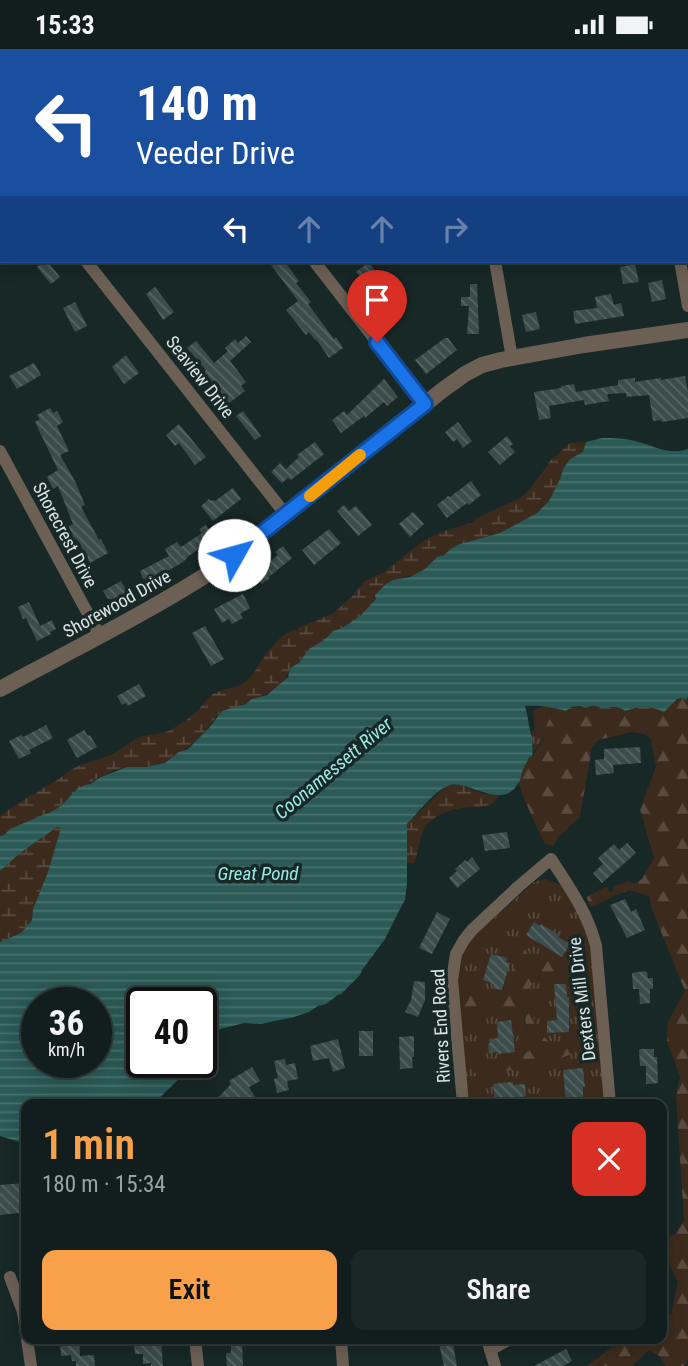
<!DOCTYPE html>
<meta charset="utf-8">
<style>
:root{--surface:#121e1d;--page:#1b2726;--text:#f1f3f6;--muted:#9ca2a4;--line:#313c3b;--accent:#f8a14a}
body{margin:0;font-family:"Roboto Condensed",sans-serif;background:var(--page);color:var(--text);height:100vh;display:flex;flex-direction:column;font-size:26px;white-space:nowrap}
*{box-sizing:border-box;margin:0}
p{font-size:23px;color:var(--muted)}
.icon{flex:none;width:38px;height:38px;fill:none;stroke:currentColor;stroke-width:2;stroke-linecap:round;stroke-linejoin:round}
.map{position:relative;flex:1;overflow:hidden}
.details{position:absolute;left:21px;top:1050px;width:646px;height:245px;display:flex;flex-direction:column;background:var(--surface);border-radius:14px;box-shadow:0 4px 18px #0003,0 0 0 2px var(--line)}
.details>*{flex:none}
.hud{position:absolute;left:0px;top:0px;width:690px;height:214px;box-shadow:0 4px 18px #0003,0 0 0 2px var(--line);background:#1a4fa0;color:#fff;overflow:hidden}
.speed{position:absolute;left:21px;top:938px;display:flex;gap:14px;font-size:35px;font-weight:700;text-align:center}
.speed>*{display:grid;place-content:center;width:91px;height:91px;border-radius:50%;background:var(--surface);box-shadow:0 4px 18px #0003,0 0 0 2px var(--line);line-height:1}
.speed small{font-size:18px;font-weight:400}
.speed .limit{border:4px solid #111;border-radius:10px;background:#fff;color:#111}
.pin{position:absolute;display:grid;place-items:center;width:60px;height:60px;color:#fff;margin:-72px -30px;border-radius:50% 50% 50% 0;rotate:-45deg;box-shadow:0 0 7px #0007}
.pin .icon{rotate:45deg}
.me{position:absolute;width:77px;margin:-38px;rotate:52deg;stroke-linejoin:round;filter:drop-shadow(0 0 5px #0008)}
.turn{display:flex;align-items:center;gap:24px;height:147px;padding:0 21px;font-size:32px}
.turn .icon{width:91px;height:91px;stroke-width:2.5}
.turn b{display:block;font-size:49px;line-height:60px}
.lanes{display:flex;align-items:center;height:66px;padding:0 21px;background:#0003;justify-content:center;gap:35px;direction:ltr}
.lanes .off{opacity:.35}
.round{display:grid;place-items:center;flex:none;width:74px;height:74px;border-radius:14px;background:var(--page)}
.overview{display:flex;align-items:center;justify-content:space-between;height:119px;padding:0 21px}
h1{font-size:42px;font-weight:600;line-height:52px;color:var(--accent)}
.primary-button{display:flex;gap:14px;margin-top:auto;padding:14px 21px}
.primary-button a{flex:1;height:80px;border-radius:14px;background:var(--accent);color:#111;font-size:28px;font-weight:600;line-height:80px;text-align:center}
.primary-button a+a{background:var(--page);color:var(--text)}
.status{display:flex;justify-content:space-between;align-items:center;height:49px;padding:0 35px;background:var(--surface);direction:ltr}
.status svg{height:19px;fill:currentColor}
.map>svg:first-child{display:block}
</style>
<div class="status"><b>15:33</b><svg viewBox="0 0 49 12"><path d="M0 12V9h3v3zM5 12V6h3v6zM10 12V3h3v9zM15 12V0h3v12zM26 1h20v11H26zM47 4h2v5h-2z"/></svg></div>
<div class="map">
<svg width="688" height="1317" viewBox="0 0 688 1317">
<defs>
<pattern id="grass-tufts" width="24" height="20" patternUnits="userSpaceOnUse" patternTransform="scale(1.75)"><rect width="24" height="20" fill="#3c2b1d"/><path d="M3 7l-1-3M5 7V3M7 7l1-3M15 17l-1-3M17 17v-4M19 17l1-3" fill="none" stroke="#584a3e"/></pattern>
<pattern id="forest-firs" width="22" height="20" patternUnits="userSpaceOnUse" patternTransform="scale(1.75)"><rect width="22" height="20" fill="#3c2b1d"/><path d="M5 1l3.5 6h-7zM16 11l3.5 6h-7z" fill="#584a3e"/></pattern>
<pattern id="wetland-marsh" width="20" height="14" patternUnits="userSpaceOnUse" patternTransform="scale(1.75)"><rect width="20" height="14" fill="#3c2b1d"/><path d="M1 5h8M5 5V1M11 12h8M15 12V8" fill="none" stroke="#584a3e"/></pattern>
<pattern id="water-rules" width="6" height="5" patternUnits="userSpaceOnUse" patternTransform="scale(1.75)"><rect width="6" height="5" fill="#2a5956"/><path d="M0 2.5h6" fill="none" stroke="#48716e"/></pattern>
<pattern id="building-back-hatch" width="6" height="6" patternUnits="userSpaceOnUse" patternTransform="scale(1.75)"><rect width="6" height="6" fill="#3b4c4b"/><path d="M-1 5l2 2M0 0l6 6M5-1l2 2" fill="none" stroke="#576665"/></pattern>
</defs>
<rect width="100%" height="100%" fill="#182827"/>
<g fill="url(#grass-tufts)">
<path d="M545,656L552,665C545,681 545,690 534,703L531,685L535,679L533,662Z"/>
<path d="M546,830L561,836L576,860L588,889L592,913L605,1055H583V1038H585L583,1019L563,1021L566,1053L559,1054V1055H468L461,977L485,963L521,960L523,962L530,997L529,1002L522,1006L471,1012L473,1021L569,995L548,992L537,981L526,944L536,930L568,925L531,910L522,895L506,944C492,953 473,946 458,943V913L471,890L534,833Z"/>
</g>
<g fill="url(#forest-firs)">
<path d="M688,647V1309L685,1317H666L659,1307L649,1301L632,1317H587L623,1290H662V1265H671L678,1233L662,1201V1191L676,1184L684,1172L676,1047L680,1028L667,992L668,973L685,942L651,858L650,848C644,844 638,845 632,841L618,845L592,858L588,854L587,848L603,839L608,838L609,843H612L614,838L628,832L634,835L642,830L654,809L640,760L656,718L651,690L645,685L631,683L598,691L592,698L580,768L558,788L553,797L545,795C540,784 519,742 519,733C519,724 527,716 529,708L532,707L544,691L545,679L552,665L545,656L558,660L597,657L602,660C611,658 617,656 625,662L641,657L654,658L682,649L686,651Z"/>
<path d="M521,894L531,910H567L568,925L536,930L526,944L537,981L548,992L569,995L572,1000L569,1006L534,1019L476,1025L471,1016V1012L522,1006L529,1002L530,997L524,964L521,960L485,963L483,965L482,977L465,981L461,977L458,943C473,946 492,953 505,944Z"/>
</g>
<g fill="url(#wetland-marsh)">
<path d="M586,393L583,403L570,410L563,420L562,428L549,452L537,464L500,484L460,495L452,499L444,506L437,508L425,520L417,525L393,531L360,567L342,579L333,582L324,591L309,600L299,615L290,619C285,640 255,651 237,658C232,660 226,659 222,663C216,666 212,674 208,679C196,694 182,702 167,712C156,720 143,717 130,718C121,718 108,724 100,728C91,733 77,742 69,748C65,752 62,756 57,760C48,766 38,767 28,772C18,776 10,783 0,787V767C17,754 35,744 54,733C61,729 68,722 76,718C87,713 99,711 110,706C122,701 131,691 142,687C151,685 160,686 168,682C179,677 190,669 198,661C203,656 207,649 213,645C222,640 232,640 242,635C252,630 256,619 262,611C269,600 284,581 297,581L300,578L334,564L350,549L366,531L383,524L423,492L438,484L471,474L477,469L522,448L530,440L547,417L549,413L570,394Z"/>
<path d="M458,735L484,745L499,746C498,748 495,753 493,754C486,759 479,758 471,758C455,759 436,764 426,777C419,786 419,803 414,814H407V775L446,737Z"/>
<polygon points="57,778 61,779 61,783 48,823 33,860 32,871 21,884 0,893 0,822 18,805"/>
</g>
<path fill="url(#water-rules)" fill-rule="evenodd" d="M602,389C613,389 624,389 635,392C652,396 669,407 688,400V647L686,651L682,649L677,650L664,663C650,656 640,657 625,662C617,656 611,658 602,660C596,656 592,656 586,659L580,657L571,658L566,662C551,658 540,656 525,657C528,666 529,682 533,690C531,696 534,701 532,707L529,708C527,714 524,717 522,723C521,726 521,731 519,733C502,765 467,728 448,737C434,742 418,764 407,775V834L405,851L401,858L385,890L362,921L360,926L341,945L338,946L326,955L318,957L309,963L294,968L261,975L244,974L217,981L201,1001V954H142V1013H193L184,1025L153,1055H26V1095L0,1087V893L21,884L32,871L33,860L48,823L61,779L57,778C44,788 30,796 18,806C11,811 7,817 0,822V787L4,786L10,780L40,767L49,764L61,757L77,740L85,736L90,735L101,728L127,718H146L165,714L179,703L188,700L209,679L222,662L246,655L252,650L267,646L288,628L290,619L299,614L309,600L324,591L333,582L342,579L360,567L376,550L375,546L386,535L393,531L410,528L425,520L437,508L444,506L452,499L460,495L500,484L537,464L549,452L561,428L563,420L570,410L583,403L586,393ZM37,954H96V1013H37Z"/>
<g fill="url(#building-back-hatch)">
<polygon points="45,212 47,212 60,228 51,235 37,218"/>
<polygon points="268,212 284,212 299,232 296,234 311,253 308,255 334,290 336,288 343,299 329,309 316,290 315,291 309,283 306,286 286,261 298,252"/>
<polygon points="369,213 395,251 384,259 367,234 366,235 356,223"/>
<polygon points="635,215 639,233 623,235 620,218"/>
<polygon points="662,231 666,250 652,253 648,234"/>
<polygon points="470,235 477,235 479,285 467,285 469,257 461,257 461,248 470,248"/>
<polygon points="155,238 174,263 163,271 146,245"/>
<polygon points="611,245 614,256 621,254 624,267 575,275 573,262 597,259 595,248"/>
<polygon points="75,253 87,277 75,283 63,259"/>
<polygon points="536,263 540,280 526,283 522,266"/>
<polygon points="246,287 251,293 230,312 246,333 241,337 245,342 229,354 203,324 206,321 187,299 196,292 214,314 228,302 225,299 235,290 238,294"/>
<polygon points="445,289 448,289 457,301 426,325 415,311"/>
<polygon points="126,306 139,324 124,335 112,318"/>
<polygon points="34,314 41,326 17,340 9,327"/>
<polygon points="685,327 688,343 688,369 662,373 661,371 653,372 649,346 626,348 626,344 607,345 609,352 585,356 584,351 549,357 551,369 539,371 534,343 561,339 561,337 574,335 576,343 618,336 618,331 635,329 635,333 661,329 661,331"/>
<polygon points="384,330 398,348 387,357 384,353 365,369 364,367 341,384 332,371 344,362 347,366"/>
<polygon points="50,359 53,364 57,362 63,373 57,377 69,402 60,406 75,432 85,456 81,458 99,491 101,490 108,504 90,514 77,490 75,491 68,478 73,475 58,437 53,440 47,428 58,421 35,373 40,370 37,366"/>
<polygon points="243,362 261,387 255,391 236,367"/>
<polygon points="458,373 472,392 463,399 457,390 453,393 445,383"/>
<polygon points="179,375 206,408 195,416 179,394 175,397 166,386"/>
<polygon points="507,387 513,395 510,397 515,403 500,416 488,403"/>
<polygon points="315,393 324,405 291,431 288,429 282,434 271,423 280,414 286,420 299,408 297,406"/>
<polygon points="471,432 481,446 469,456 467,454 447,469 437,456 448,447 450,448"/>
<polygon points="233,439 241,450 213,472 201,457 209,450 211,452 213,451 215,452"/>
<polygon points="344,456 349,462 356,457 372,476 358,487 337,462"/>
<polygon points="413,463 424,475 410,488 399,475"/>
<polygon points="206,476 215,489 187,508 187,509 183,513 164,524 147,534 145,529 143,530 140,522 169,507 165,500 177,493 181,498 202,484 199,480"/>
<polygon points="329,480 341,494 314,516 302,501"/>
<polygon points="283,497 292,509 269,528 270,529 262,535 254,525 278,506 275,503"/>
<polygon points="121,532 128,544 112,553 109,549 108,550 103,542"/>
<polygon points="243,545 250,559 240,565 243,569 232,575 229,570 222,574 214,560"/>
<polygon points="29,553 40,577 52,571 56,580 50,583 51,585 37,592 26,569 23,570 18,558"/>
<polygon points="205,577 224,610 211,617 192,584"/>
<polygon points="139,635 146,647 128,657 126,654 122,656 117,647"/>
<polygon points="46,676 53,689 29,701 31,704 19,710 9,692 21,686 23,688"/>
<polygon points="84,681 88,687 90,686 97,698 77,709 67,691"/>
<polygon points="640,698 641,714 613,716 614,724 596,726 595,711 604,710 604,700"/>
<polygon points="507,783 510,799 485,802 482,786"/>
<polygon points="627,794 636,804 602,834 593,824 603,815 598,809 614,795 619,801"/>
<polygon points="472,808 480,820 457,839 449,829 457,822 455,820 465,811 467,813"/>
<polygon points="625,850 631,863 636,860 645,881 627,889 610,856"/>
<polygon points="437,863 450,870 432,905 419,899"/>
<polygon points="534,873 540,877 541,875 559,886 558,888 570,895 562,908 526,886"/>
<polygon points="491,905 507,909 506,913 510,914 502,941 493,939 494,935 483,931"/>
<polygon points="645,922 647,923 648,929 653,929 653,940 650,940 650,954 640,955 639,940 633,940 632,924"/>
<polygon points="414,932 425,933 425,951 418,968 405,963 411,951"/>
<polygon points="554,935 566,935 567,948 569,948 569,983 547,984 547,972 557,971"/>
<polygon points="511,971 515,1003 498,1005 498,1003 489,1004 488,995 490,994 489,990 498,989 497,973"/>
<rect x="359" y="982" width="14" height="25"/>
<polygon points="414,987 414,1008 412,1008 413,1019 400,1020 399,988"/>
<polygon points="338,990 345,1019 333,1023 329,1009 313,1012 310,997"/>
<polygon points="639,1000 654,1000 654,1008 657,1008 658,1034 646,1035 646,1017 640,1017"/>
<polygon points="285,1010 286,1016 295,1014 298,1030 287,1032 289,1041 277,1044 274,1030 278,1029 274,1012"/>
<polygon points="252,1018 260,1032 249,1038 259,1055 212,1055 231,1035 229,1032"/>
<polygon points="583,1019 585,1038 583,1038 583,1055 566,1055 563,1021"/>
<polygon points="513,1033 513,1036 525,1035 526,1047 521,1048 522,1055 504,1055 503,1049 495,1050 493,1035"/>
<polygon points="25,1134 26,1163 0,1166 0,1136"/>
<polygon points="142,1290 161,1290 163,1317 151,1317 151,1314 143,1315 143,1305 135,1305 134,1295 143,1294"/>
<polygon points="231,1290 242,1290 243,1317 227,1317 226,1304 231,1304"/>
<polygon points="438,1290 452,1290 457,1317 444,1317"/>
<polygon points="79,1291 80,1307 94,1306 95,1317 76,1317 76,1312 72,1312 71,1306 61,1307 60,1292"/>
<polygon points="566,1300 572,1312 563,1317 534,1317"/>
</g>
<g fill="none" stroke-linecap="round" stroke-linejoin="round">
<g stroke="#6c6055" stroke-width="12">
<polyline points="458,0 459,2"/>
<polyline points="641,0 641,2"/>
<polyline points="86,212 286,466"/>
<polyline points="314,212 425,355"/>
<polyline points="495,212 512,309"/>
<polyline points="680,212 688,257"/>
<polyline points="0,402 100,587"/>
<path d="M463,1055L452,931L456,905L464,891L472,881L519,837L551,810C569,838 588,864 596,897L610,1055"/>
<polyline points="10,1228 23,1263 26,1283"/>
<polyline points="27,1290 31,1317"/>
<polyline points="195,1290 198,1317"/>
<polyline points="341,1290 343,1317"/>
<polyline points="487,1290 495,1317"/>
<polyline points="490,1301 510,1290"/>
</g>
<path stroke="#6c6055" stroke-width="16" d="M0,640C74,600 150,563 220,517L444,340L465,325L482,316L501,311L584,296L688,281"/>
</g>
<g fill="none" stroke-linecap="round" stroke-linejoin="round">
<defs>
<polyline id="route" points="234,506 425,355 377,293"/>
</defs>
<use href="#route" stroke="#114b97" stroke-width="18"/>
<use href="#route" stroke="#1a73e8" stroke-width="12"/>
<polyline stroke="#f59e0b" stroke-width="12" points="310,447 360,406"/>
</g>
<g text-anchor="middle" stroke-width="7" stroke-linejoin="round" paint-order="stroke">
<g font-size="18" fill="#d9e3e2" stroke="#182827">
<text transform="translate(200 328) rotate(52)" y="6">Seaview Drive</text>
<text transform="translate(65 486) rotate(62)" y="6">Shorecrest Drive</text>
<text transform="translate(117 555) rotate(-29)" y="6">Shorewood Drive</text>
<text transform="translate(582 950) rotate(-97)" y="6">Dexters Mill Drive</text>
<text transform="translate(441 977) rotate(-93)" y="6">Rivers End Road</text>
</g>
<g font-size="19" font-style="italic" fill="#97ebe4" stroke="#182827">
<text transform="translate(333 719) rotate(-40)" y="7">Coonamessett River</text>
<text x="258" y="831">Great Pond</text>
</g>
</g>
</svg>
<div class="speed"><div>36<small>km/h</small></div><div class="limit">40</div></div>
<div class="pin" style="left:377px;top:293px;background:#d93025"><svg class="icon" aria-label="arrive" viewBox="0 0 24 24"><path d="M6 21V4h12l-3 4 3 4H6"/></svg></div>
<svg class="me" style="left:234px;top:506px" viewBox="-20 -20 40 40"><circle r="19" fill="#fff"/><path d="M0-13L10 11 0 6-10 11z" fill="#1a73e8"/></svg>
<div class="hud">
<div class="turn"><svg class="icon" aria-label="left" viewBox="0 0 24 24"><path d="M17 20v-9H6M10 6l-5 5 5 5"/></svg><div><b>140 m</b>Veeder Drive</div></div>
<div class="lanes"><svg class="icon" aria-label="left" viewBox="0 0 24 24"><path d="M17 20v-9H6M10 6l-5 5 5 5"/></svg><svg class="icon off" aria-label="ahead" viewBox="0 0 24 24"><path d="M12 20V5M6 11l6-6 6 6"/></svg><svg class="icon off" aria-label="ahead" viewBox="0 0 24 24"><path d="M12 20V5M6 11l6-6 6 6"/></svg><svg class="icon off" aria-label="right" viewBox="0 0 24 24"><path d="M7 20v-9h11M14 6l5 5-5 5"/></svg></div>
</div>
<section class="details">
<div class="overview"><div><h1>1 min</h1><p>180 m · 15:34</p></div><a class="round" style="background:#d93025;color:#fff"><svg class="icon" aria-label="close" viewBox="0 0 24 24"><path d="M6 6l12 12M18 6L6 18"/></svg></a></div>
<div class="primary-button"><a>Exit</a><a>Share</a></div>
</section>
</div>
